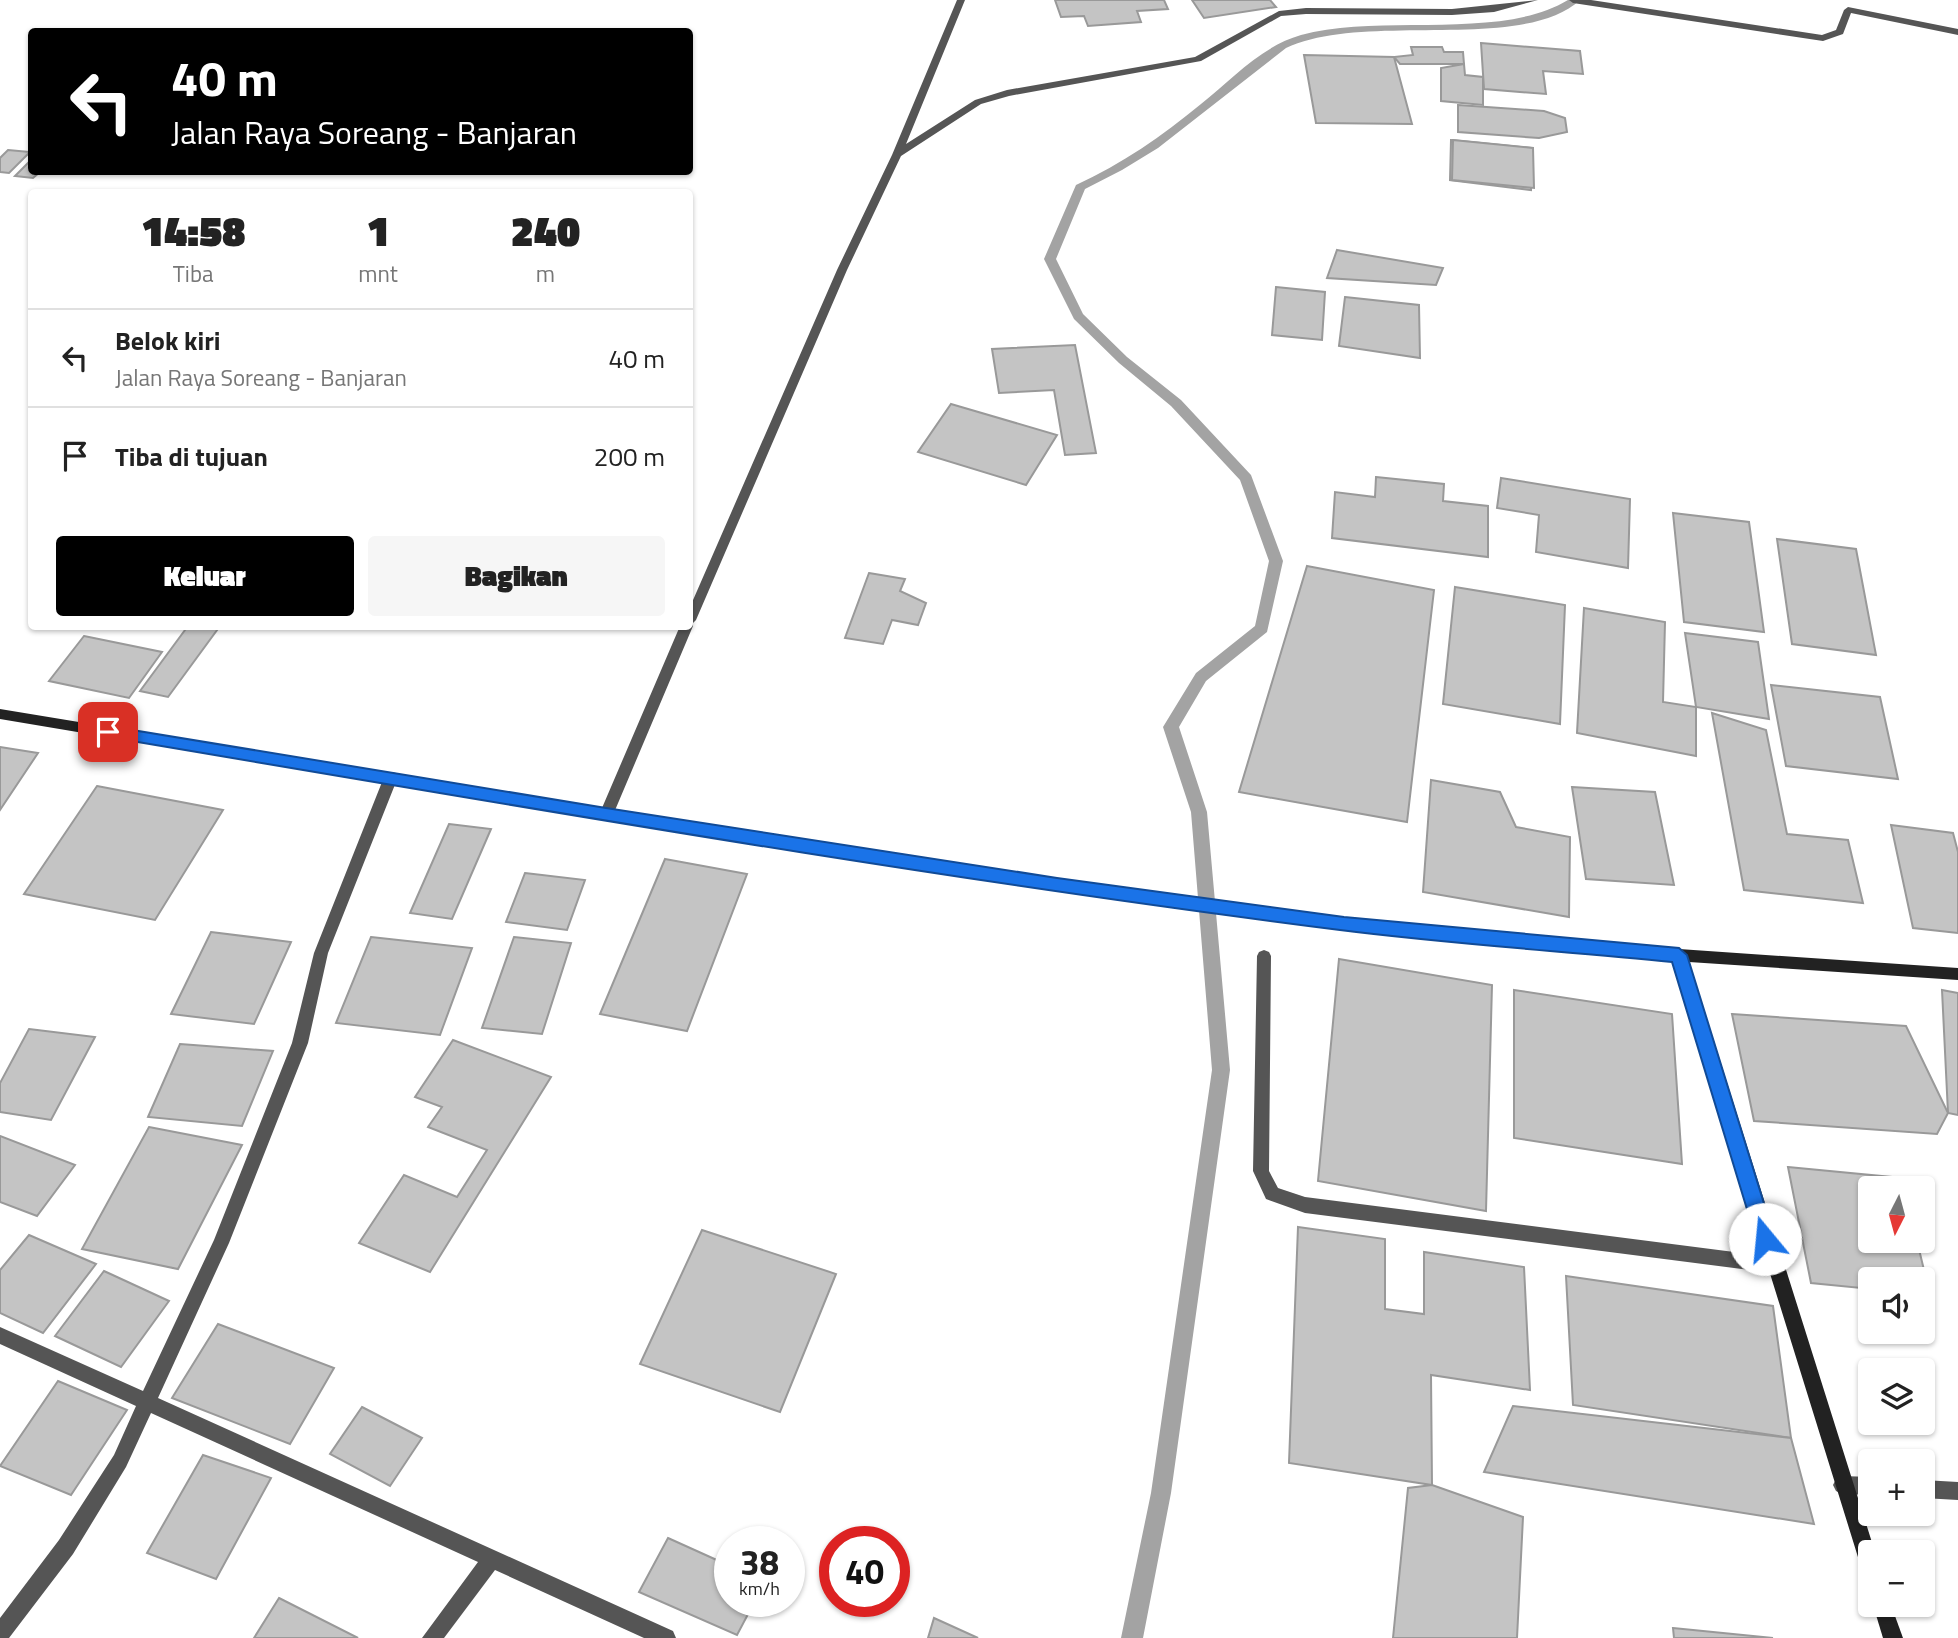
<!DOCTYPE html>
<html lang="id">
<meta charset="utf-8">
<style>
:root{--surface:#fff;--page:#f6f6f6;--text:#222;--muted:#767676;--line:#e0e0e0;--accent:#000}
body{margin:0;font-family:"Titillium Web",sans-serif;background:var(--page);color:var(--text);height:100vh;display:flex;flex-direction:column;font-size:26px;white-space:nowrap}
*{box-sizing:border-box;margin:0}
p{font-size:23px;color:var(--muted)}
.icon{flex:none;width:38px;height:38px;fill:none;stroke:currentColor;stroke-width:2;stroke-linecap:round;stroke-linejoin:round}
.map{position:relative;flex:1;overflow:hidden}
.panel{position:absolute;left:28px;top:189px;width:665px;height:441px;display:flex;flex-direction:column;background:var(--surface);border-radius:7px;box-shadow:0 2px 5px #0004}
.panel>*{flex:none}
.banner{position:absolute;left:28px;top:28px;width:665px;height:147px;border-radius:7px;box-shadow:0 2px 5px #0004;background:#000;color:#fff;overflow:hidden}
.needle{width:46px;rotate:186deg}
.controls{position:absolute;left:1858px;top:1176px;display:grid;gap:14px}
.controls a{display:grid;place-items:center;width:77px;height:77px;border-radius:7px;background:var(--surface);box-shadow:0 2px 5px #0004;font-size:35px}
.speed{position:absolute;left:714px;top:1526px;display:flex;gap:14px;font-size:35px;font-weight:700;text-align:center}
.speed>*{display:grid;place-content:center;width:91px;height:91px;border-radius:50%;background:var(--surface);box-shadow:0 2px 5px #0004;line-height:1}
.speed small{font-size:18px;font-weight:400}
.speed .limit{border:10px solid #d22;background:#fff;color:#111}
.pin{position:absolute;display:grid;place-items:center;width:60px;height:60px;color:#fff;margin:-30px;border-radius:14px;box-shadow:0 4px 10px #0006}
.me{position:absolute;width:77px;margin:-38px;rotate:343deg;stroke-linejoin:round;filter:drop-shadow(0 0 5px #0008)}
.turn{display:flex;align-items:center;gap:24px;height:147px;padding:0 28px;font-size:32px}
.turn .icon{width:91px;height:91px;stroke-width:2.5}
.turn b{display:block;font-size:49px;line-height:60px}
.eta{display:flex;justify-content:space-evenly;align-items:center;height:119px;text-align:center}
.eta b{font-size:42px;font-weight:800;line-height:49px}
.button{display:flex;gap:14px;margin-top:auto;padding:14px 28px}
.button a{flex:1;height:80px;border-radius:7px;background:var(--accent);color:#fff;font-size:28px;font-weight:800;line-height:80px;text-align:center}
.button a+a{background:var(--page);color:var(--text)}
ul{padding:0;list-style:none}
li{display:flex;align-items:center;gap:21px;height:98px;padding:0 28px;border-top:2px solid var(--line)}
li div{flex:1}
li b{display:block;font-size:26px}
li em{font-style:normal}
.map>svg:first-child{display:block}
</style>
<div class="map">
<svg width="1958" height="1638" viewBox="0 0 1958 1638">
<rect width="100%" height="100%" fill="#fff"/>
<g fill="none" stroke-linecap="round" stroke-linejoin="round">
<path fill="#a3a3a3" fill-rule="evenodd" d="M1568,0H1580C1523,53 1364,11 1286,48L1158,148L1122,170L1085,189L1056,259L1083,314L1127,357L1181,400L1251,475L1283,561L1267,632L1206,681L1179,727L1207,812L1230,1070L1171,1493L1143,1638H1121L1151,1493L1212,1070L1191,812L1163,727L1196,673L1255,626L1269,561L1240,480L1171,406L1119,363L1074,319L1044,259L1076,185C1122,164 1162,136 1201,104C1232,79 1262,46 1301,35C1381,13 1501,41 1568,0Z"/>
</g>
<g fill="#c4c4c4" stroke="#999" stroke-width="2">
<polygon points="1055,0 1164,0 1168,9 1137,11 1141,22 1088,26 1084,16 1061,17"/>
<polygon points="1192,0 1270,0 1276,7 1204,18"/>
<polygon points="1481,43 1580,51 1583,74 1543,71 1546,94 1484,89"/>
<polygon points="1411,47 1442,47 1444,52 1463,52 1464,64 1400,64 1394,57 1413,55"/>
<polygon points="1304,55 1394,57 1412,124 1316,123"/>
<polygon points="1464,64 1465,75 1483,77 1483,105 1441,101 1441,68"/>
<polygon points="1458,105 1544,111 1565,118 1567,132 1539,138 1458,132"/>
<polygon points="1451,140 1531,148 1531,190 1450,180"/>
<polygon points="1453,140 1533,148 1534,188 1452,180"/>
<polygon points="8,150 30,152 9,173 0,172 0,158"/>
<polygon points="32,159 32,172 40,172 33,178 15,176"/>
<polygon points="1337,250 1443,268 1436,285 1327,278"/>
<polygon points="1276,287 1325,292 1322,340 1272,335"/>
<polygon points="1345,297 1419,305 1420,358 1339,346"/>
<polygon points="1075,345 1096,453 1065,455 1054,390 999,393 992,349"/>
<polygon points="951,404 1057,435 1026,485 918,452"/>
<polygon points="1376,477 1444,484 1443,501 1488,506 1488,557 1332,538 1335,492 1375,497"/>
<polygon points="1501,478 1630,499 1628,568 1536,552 1539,515 1497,508"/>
<polygon points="1673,513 1749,522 1764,632 1684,622"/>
<polygon points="1777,539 1856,549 1876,655 1792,644"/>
<polygon points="1307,566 1434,590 1407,822 1239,792"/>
<polygon points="869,573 905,579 900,591 926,603 918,625 892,620 883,644 845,638"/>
<polygon points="1455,587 1565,605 1560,724 1443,704"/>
<polygon points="1584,608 1665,622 1663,702 1696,707 1696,756 1577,733"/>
<polygon points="188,626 220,626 168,697 140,691"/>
<polygon points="1685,633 1758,642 1769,719 1696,707"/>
<polygon points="84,636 162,652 129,698 49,681"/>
<polygon points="1771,685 1880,697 1898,779 1786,766"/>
<polygon points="1712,713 1766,730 1787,834 1848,840 1863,903 1744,890"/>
<polygon points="0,747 38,753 0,810"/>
<polygon points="1431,780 1500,792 1516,827 1570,837 1569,917 1423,892"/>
<polygon points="97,786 223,810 155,920 24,894"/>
<polygon points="1572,787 1655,792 1674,885 1586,879"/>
<polygon points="449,824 491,829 452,919 410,913"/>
<polygon points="1891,825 1953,833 1958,852 1958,933 1913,928"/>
<polygon points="665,859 747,874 687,1031 600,1014"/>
<polygon points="525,873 585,880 567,930 506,922"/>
<polygon points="211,932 291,942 254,1024 171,1014"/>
<polygon points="371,937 472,948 440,1035 336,1023"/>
<polygon points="514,937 571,943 542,1034 482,1028"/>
<polygon points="1339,959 1492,985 1486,1211 1318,1181"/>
<polygon points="1514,990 1672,1014 1682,1164 1514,1138"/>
<polygon points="1942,990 1958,993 1958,1115 1948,1113"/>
<polygon points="1732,1014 1906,1026 1948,1113 1937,1134 1754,1121"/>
<polygon points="29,1029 95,1037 51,1120 0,1112 0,1083"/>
<polygon points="453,1040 551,1077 430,1272 359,1243 404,1175 457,1197 487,1150 428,1127 442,1107 415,1097"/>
<polygon points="180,1044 273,1051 242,1126 148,1117"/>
<polygon points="149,1127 242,1145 178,1269 82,1249"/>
<polygon points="0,1136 75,1165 37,1216 0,1202"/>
<polygon points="1788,1167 1902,1178 1904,1188 1871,1188 1871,1241 1917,1241 1930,1295 1923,1294 1923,1279 1871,1279 1871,1289 1811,1283"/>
<polygon points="1298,1227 1385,1239 1385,1309 1424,1314 1424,1252 1524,1267 1530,1390 1431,1375 1432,1485 1289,1463"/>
<polygon points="702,1230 836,1274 780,1412 640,1364"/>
<polygon points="29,1235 96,1264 43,1333 0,1313 0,1270"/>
<polygon points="104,1271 169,1301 121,1367 55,1336"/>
<polygon points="1566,1276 1773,1306 1791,1438 1573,1405"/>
<polygon points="218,1324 334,1368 290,1444 172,1398"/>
<polygon points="58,1381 127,1410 71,1495 0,1466"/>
<polygon points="1513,1406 1791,1438 1814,1524 1484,1472"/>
<polygon points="362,1407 422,1438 390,1486 330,1454"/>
<polygon points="203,1455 271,1478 216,1579 147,1553"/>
<polygon points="1432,1485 1523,1517 1517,1638 1393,1638 1408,1488"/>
<polygon points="668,1538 730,1566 730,1601 755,1601 737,1635 639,1592"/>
<polygon points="279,1598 358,1638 254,1638"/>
<polygon points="934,1618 978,1638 928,1638"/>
<polygon points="1673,1628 1773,1638 1674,1638"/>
</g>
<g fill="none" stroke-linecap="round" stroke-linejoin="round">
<g fill="#555" fill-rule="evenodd">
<polygon points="957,0 965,0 906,144 975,100 1007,90 1195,57 1279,11 1306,8 1452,9 1538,0 1494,12 1452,15 1306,14 1281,16 1201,61 1009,96 981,104 901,156 847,270 696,620 692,624 693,626 613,815 611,819 601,819 599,815 680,626 690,626 690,607 837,270 892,155"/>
<polygon points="1569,0 1591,0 1822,35 1836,30 1844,10 1848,7 1958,29 1958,35 1851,13 1843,34 1823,41 1573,3"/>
<polygon points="391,772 396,773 398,777 328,953 308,1043 229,1243 158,1398 673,1631 676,1638 644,1638 495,1570 444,1638 422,1638 478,1562 151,1413 126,1467 73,1554 9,1638 0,1638 0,1618 59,1540 114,1455 136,1406 0,1344 0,1327 143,1391 214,1240 292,1043 314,953 384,777 386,773"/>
<polygon points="1264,950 1269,952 1271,956 1269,1171 1278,1188 1305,1197 1773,1257 1779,1259 1781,1265 1779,1271 1773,1273 1305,1213 1266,1199 1253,1171 1257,956 1259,952"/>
<polygon points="1842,1476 1871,1477 1871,1495 1842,1494 1836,1491 1833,1485 1836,1479"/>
<polygon points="1923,1480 1958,1482 1958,1500 1923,1498"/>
</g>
<g fill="#222" fill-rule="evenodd">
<polygon points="0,709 606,809 1057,878 1344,918 1679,949 1958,968 1958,980 1689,962 1875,1552 1871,1552 1871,1579 1864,1577 1862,1570 1673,961 1344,930 1057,890 606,821 0,719"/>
<polygon points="1873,1605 1891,1605 1903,1638 1883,1638"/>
</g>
</g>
<path fill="#1a73e8" stroke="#114b97" stroke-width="2" d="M108,726L606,808L1057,878L1344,917L1679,948L1687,955L1775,1239L1772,1245L1765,1248L1759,1245L1756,1239L1672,962C1562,951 1450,944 1340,930C928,878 518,806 108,737L100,732Z"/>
</svg>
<div class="controls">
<a><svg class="needle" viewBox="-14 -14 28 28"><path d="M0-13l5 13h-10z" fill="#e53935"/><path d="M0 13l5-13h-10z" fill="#767676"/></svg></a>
<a><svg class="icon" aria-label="sound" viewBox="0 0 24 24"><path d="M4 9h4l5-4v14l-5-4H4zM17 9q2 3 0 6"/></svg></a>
<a><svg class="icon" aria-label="layers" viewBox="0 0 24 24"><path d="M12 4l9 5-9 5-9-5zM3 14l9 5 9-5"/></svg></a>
<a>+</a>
<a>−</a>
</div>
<div class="speed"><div>38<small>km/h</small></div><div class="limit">40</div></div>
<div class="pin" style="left:108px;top:732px;background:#d93025"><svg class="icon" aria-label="arrive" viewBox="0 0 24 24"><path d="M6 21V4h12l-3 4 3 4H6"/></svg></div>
<svg class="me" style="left:1765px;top:1239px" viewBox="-20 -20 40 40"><circle r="19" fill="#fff"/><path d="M0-13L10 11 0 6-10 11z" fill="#1a73e8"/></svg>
<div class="banner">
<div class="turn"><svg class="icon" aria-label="left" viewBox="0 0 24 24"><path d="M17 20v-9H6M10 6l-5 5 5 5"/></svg><div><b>40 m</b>Jalan Raya Soreang - Banjaran</div></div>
</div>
<section class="panel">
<div class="eta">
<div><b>14:58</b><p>Tiba</p></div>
<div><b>1</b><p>mnt</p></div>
<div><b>240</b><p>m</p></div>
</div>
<ul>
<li><svg class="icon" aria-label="left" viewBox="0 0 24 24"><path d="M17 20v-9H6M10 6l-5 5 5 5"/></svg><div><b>Belok kiri</b><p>Jalan Raya Soreang - Banjaran</p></div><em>40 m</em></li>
<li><svg class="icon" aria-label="arrive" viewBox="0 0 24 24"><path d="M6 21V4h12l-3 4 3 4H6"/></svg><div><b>Tiba di tujuan</b></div><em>200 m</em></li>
</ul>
<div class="button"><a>Keluar</a><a>Bagikan</a></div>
</section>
</div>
